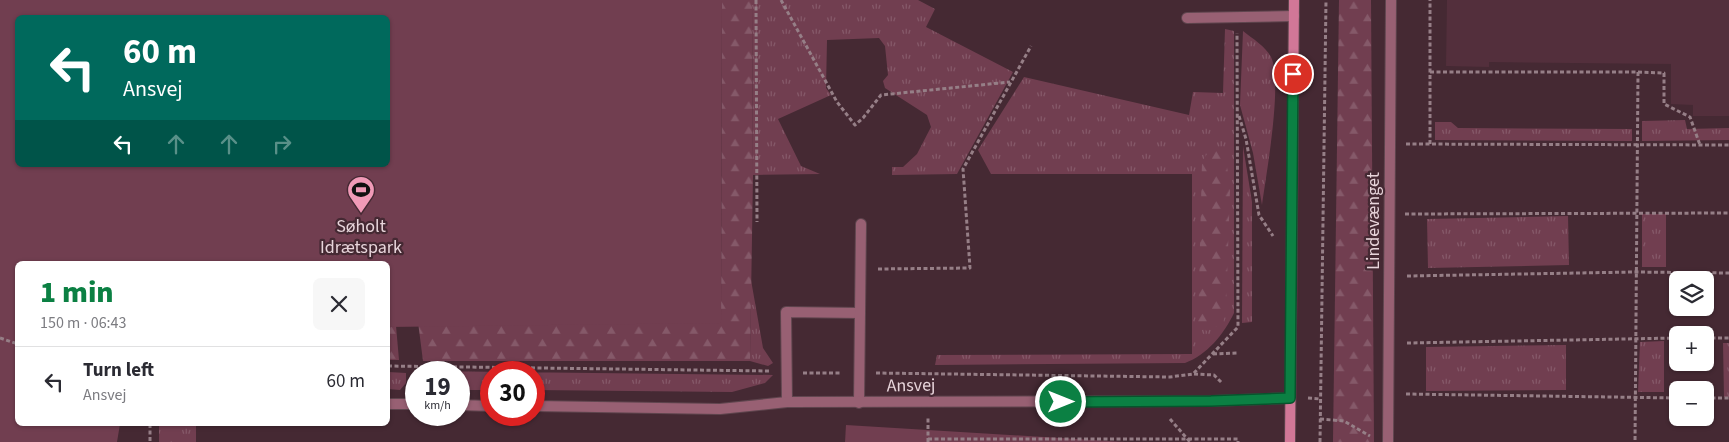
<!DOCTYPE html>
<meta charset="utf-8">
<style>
:root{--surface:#fff;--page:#f7f7f7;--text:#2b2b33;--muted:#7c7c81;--line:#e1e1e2;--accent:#0b8043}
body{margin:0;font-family:"Source Sans 3",sans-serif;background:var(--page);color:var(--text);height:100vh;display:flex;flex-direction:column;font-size:19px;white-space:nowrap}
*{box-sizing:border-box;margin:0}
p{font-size:16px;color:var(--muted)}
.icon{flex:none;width:28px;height:28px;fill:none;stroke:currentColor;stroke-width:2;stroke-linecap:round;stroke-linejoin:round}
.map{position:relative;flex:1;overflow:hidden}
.sheet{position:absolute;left:15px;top:261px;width:375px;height:165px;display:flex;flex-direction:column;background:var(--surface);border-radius:8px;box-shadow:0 1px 4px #0004}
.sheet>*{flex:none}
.top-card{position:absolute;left:15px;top:15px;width:375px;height:152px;border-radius:8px;box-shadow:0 1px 4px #0004;background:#00695c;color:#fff;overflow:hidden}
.controls{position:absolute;left:1669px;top:271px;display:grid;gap:10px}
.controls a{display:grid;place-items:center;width:45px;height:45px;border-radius:8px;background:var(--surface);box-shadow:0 1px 4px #0004;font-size:25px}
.speed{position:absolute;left:405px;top:361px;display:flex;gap:10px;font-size:25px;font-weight:700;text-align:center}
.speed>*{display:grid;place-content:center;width:65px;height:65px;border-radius:50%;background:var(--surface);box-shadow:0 1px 4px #0004;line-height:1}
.speed small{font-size:12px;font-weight:400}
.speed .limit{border:8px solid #d22;background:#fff;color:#111}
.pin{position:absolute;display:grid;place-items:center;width:42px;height:42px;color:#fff;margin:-21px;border:2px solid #fff;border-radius:50%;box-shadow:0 1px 5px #0007}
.me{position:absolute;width:55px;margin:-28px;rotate:90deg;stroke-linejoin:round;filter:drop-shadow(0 0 4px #0008)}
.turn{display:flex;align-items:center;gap:18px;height:105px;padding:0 25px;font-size:22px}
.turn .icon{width:65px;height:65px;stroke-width:2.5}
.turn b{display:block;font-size:35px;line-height:42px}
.lanes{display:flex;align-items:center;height:48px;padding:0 25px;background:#0003;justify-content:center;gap:25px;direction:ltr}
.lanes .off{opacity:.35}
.round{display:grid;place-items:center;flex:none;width:52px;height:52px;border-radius:8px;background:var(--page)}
.overview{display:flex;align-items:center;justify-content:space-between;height:85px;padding:0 25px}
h1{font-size:30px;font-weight:800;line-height:38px;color:var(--accent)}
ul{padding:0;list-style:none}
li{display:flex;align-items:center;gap:15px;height:70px;padding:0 25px;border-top:1px solid var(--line)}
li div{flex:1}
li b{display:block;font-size:19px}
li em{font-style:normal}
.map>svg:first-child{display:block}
</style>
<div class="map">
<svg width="1729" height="442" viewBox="0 0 1729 442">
<defs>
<pattern id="grass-tufts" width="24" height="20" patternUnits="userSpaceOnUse" patternTransform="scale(1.25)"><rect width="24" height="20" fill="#713e50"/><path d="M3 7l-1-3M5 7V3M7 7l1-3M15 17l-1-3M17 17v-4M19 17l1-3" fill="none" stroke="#855969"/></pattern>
<pattern id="forest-firs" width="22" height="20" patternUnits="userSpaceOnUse" patternTransform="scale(1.25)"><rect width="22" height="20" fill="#713e50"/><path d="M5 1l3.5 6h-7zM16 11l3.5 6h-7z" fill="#855969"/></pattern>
</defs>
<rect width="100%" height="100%" fill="#452933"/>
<polygon fill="#532f3c" points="1447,0 1729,0 1729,116 1693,116 1693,105 1671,104 1671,64 1489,62 1489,67 1446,66"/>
<g fill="url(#grass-tufts)">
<polygon points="752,0 918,0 935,9 926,27 1013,72 957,174 892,175 892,167 903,167 917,154 931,127 927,115 885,88 883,81 888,75 885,46 879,38 827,40 826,88 831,95 778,119 801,166 820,174 753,175"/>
<path d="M1225,29L1234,31V313C1224,334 1207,355 1185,363L935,365L937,355L1192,354V174H991L978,150L1024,77L1189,115L1193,92L1223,93Z"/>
<path d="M1243,31C1253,39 1265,46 1271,57C1283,82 1266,175 1262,205L1253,153L1240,105Z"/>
<polygon points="1685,120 1687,129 1729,128 1729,140 1642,141 1642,121"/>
<polygon points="1435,122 1451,122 1458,128 1632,129 1632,141 1435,140"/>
<polygon points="1243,146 1252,202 1252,322 1242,323"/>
<rect x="1642" y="214" width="24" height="53"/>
<polygon points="1568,216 1569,265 1428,268 1427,219"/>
<polygon points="751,280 763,348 773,363 768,366 750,361"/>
<polygon points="1664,341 1664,392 1638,392 1640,342"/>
<polygon points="1723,343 1729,343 1729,397 1724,397"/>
<polygon points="1566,345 1566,390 1426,391 1426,347"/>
<polygon points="423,371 773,375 765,383 732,392 534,390 534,372 491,372 491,390 459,390 459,372"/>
<polygon points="388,372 406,373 406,383 400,390 388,389"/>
<rect x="159" y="424" width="37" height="18"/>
</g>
<g fill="url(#forest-firs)">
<polygon points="722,0 752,0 753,175 750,361 423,361 418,322 721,322"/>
<polygon points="1339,0 1371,0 1374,442 1333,442"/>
<polygon points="1212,146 1225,151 1230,189 1226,312 1223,323 1207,331 1198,325 1202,162"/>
<polygon points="396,326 399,360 388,360 388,327"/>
</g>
<g fill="#713e50" fill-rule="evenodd">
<path d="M0,0H722L721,323L388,327V264H18V424H120L117,442H0ZM18,18H388V165H18Z"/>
<polygon points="846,425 1125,442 845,442"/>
</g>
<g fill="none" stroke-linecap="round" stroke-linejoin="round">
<defs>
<g id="lane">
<polyline points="1187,18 1294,16"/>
<polyline points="787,402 786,312 860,313"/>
<polyline points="859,403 861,224"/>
</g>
<g id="street">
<polyline points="388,404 416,404"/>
<polyline points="459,405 491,406"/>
<polyline points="534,406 720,409 787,402 1211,401 1290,398"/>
<polyline points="1388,442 1391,0"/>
</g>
<polyline id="secondary" points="1290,442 1294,0"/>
</defs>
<use href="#lane" stroke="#5f454e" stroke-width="12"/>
<use href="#street" stroke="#5f454e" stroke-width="12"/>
<use href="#secondary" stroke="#5f454e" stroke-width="12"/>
<g stroke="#967f87" stroke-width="3" stroke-dasharray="4 2.5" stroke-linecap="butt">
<polyline points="756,0 757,222"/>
<polyline points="781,0 837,102 855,125 863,118 881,95 1010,82"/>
<polyline points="1430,72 1638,72 1635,442"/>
<polyline points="1638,72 1664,73 1664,104 1690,117 1700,145"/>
<polyline points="1239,116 1246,139 1259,215 1273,236"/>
<polyline points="1406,144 1729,145"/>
<polyline points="1430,144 1430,0"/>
<polyline points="1405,214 1729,213"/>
<polyline points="878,269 970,268 963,169 1031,46"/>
<polyline points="1407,276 1635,272 1729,273"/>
<polyline points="0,338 18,344"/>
<polyline points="1705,338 1729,338"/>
<polyline points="1407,343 1678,338"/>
<polyline points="1213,354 1238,353"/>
<polyline points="388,366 770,371"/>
<polyline points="803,373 842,373"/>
<polyline points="876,373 1170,377 1193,374 1238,327 1237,33"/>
<polyline points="1194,374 1214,375 1222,383"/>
<polyline points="1406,394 1678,398"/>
<polyline points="1308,398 1320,399"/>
<polyline points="1705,398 1729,398"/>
<polyline points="1170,419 1190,442"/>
<polyline points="1320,419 1344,421 1370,436"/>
<polyline points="150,424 150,442"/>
<polyline points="928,439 1238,439 1238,442"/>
<polyline points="928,442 928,418"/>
<polyline points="1320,442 1326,0"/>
</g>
<use href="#lane" stroke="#986073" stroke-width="10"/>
<use href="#street" stroke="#986073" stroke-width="10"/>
<use href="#secondary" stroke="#d17797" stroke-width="10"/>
</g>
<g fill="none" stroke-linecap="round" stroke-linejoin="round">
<defs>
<polyline id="route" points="1061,402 1211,401 1290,398 1293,74"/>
</defs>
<use href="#route" stroke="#07532c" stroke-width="12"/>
<use href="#route" stroke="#0b8043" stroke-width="9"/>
</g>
<defs>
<symbol id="stadium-pin" viewBox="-11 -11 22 30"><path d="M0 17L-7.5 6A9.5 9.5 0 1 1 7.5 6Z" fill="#f09ab7" stroke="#452933"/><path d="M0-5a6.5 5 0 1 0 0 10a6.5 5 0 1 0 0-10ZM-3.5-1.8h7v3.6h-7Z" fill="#111"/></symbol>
</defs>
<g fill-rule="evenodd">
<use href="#stadium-pin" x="345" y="174" width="32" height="43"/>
</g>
<g text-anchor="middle" stroke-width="4.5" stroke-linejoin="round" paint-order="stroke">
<g font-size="18" fill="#e8d5db" stroke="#452933">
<text transform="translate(1373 221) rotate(-90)" y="6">Lindevænget</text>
<text transform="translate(911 385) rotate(-1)" y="6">Ansvej</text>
</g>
<g font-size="18" fill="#e8d5db" stroke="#452933">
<text x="361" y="232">Søholt<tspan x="361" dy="21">Idrætspark</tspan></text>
</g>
</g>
</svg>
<div class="controls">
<a><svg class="icon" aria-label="layers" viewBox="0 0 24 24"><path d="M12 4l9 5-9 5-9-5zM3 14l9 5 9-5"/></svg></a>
<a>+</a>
<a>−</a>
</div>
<div class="speed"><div>19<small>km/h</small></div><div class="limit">30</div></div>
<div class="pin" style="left:1293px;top:74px;background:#d93025"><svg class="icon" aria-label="arrive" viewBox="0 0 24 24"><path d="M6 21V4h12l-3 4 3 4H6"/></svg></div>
<svg class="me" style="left:1061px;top:402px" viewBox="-20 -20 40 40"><circle r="17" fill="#0b8043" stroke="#fff" stroke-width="3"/><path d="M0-11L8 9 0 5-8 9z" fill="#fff"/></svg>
<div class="top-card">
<div class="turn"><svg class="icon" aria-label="left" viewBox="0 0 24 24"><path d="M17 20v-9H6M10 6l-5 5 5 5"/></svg><div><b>60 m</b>Ansvej</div></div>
<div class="lanes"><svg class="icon" aria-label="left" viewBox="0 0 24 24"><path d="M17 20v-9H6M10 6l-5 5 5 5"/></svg><svg class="icon off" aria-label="ahead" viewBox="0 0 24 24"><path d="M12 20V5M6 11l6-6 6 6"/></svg><svg class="icon off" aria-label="ahead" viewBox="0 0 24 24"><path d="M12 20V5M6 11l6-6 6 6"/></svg><svg class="icon off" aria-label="right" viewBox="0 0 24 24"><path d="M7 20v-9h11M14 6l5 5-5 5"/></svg></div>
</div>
<section class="sheet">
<div class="overview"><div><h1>1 min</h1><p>150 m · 06:43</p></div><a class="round"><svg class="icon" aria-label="close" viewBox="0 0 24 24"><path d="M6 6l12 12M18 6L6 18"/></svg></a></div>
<ul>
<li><svg class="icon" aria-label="left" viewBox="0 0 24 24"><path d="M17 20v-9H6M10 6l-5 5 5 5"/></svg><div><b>Turn left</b><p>Ansvej</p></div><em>60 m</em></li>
</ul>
</section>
</div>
